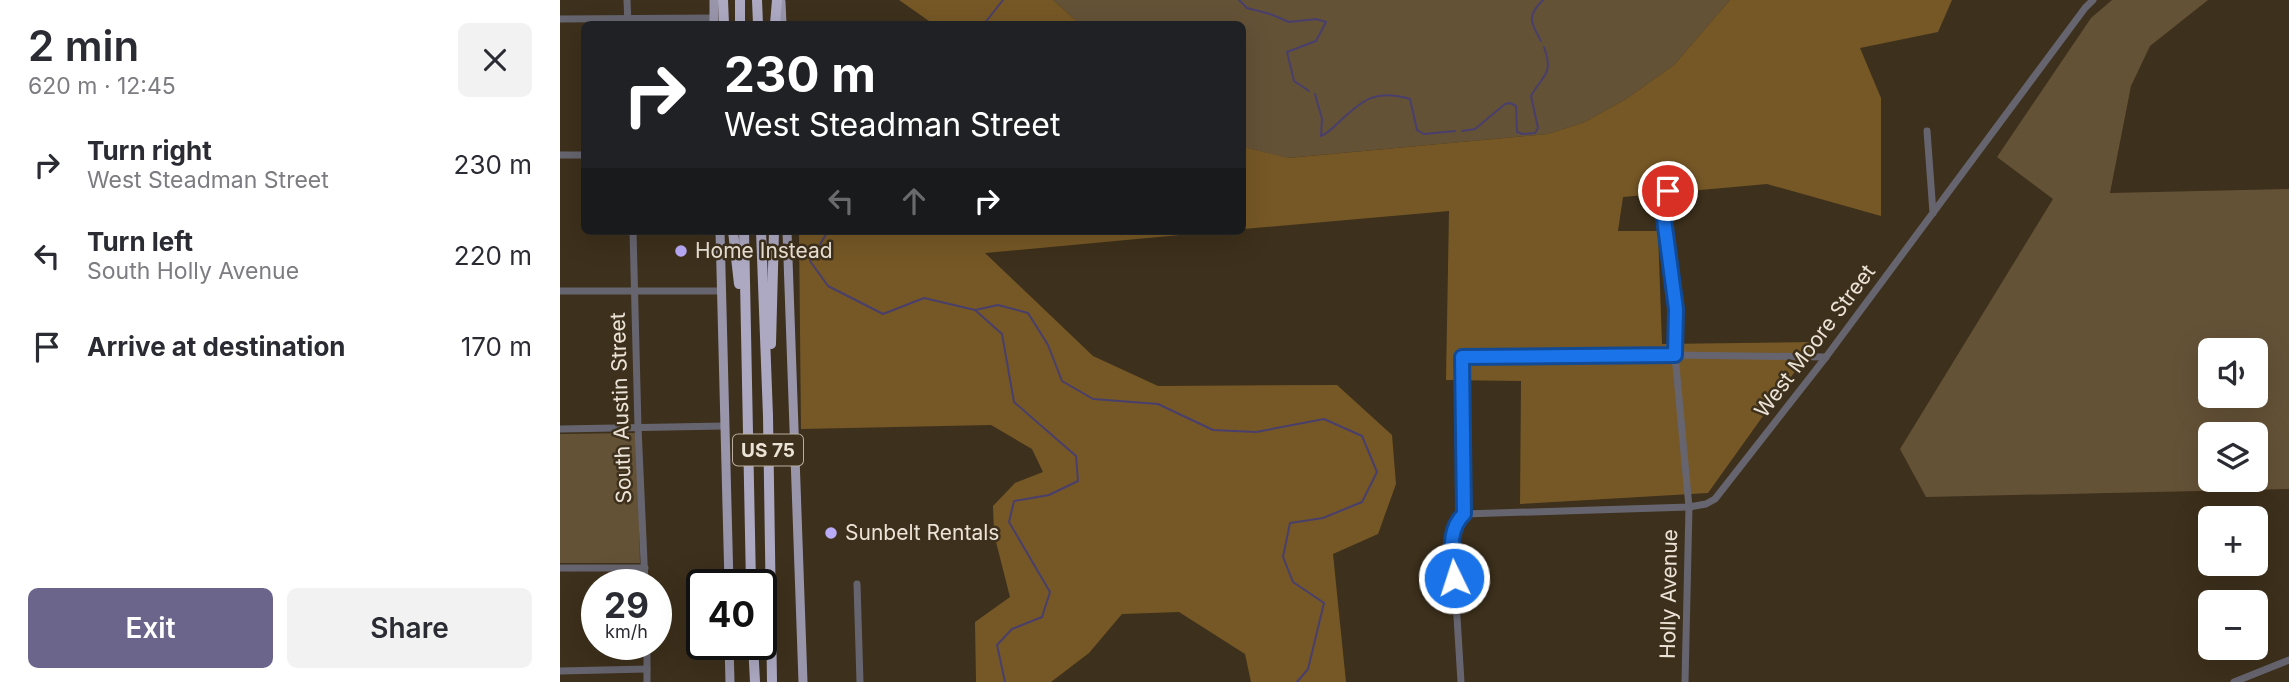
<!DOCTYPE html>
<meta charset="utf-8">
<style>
:root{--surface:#fff;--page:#f2f2f3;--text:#2b2b33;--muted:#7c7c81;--accent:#6b658b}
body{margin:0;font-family:Inter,sans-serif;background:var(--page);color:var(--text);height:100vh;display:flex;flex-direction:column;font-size:26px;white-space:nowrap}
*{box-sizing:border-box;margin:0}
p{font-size:23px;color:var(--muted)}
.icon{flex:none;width:38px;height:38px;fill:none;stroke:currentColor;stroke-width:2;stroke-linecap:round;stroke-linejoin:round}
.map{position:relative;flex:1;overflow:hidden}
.side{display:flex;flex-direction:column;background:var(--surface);width:560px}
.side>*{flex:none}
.hud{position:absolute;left:21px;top:21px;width:665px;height:214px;border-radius:10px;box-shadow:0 7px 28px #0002;background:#202124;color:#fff;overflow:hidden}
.buttons{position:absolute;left:1638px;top:338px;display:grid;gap:14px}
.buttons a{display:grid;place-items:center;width:70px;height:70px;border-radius:10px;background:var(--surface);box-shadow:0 7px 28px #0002;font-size:35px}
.speed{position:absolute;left:21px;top:569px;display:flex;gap:14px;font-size:35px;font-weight:700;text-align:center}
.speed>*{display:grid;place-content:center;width:91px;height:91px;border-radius:50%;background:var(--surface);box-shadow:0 7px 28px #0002;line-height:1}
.speed small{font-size:18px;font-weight:400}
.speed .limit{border:4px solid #111;border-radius:10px;background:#fff;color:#111}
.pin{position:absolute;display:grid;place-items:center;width:60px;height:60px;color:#fff;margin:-30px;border:4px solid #fff;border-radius:50%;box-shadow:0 2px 7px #0007}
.me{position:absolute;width:77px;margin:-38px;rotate:356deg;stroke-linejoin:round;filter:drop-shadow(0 0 5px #0008)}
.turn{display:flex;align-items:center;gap:24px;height:147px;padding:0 28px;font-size:32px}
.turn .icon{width:91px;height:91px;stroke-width:2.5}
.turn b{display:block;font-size:49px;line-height:60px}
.lanes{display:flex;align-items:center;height:66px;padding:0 28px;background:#0003;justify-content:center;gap:35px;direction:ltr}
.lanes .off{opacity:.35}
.round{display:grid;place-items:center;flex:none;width:74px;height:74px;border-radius:10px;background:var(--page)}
.head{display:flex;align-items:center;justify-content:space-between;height:119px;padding:0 28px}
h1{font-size:42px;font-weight:600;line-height:52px}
.button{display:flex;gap:14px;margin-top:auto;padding:14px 28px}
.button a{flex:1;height:80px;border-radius:10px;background:var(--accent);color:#fff;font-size:28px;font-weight:600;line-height:80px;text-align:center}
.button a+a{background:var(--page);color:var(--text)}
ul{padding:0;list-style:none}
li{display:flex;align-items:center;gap:21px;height:91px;padding:0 28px}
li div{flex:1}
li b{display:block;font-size:26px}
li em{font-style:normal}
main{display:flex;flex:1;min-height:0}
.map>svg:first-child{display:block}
</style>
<main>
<section class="side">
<div class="head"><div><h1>2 min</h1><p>620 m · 12:45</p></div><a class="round"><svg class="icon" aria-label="close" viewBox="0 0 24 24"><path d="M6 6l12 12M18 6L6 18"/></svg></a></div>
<ul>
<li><svg class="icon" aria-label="right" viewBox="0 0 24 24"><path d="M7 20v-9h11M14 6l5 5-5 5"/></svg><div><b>Turn right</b><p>West Steadman Street</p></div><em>230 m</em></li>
<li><svg class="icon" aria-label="left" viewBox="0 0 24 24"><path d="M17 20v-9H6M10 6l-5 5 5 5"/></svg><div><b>Turn left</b><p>South Holly Avenue</p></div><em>220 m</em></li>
<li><svg class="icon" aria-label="arrive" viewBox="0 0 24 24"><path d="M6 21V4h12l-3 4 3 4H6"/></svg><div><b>Arrive at destination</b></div><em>170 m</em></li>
</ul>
<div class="button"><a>Exit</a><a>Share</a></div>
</section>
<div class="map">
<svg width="1729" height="682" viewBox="0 0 1729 682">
<rect width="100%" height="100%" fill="#3d301c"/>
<g fill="#645237" fill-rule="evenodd">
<polygon points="493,0 1170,0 1114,65 1066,99 1025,122 988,134 727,158 683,147 682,24 520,24"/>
<path d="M1552,0H1648L1590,46L1571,86L1550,193L1729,189V489L1366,497L1340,449L1493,199L1437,157L1531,18ZM1696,350V396H1650V350ZM1696,434V480H1650V434Z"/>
<polygon points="77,433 80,563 0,563 0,434"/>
</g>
<g fill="#765826">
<polygon points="339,0 493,0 520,24 368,24 369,21"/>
<polygon points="1170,0 1392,0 1378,32 1300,48 1321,98 1321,216 1207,184 1063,197 1058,231 1098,231 1102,344 1256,342 1148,493 960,504 961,381 886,380 889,211 683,229 683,147 728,158 988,134 1025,122 1066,99 1114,65"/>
<polygon points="239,231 663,231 425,253 533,356 598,386 777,385 832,435 836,484 818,534 773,554 786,682 691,682 685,654 619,612 562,614 529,653 491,682 416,682 415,622 450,597 434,534 433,506 455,483 483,472 472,449 431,425 241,429"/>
</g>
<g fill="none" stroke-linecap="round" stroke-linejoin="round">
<g stroke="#493f6d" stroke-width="2">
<polyline points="679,0 687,8 710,14 729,22 756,19 766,22 756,41 727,52 734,81 749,91"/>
<polyline points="424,24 443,0"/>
<path d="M981,41C971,23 966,16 983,0"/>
<path d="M755,94L762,119L761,136C768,133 773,128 779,122C803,99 816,89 850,99L857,130L864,134L895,131"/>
<path d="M902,131L915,129L945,104L950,103L956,106L957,132L963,134L975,133L978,128L971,96C983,74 994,75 984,47"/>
<polyline points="268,231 250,261 268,286 323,314 364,298 415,310 442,334 454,402 516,456 518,481 489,495 454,501 449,522 490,592 482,617 452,629 437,645 445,682"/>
<polyline points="415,310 438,305 468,313 488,345 502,381 533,399 598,404 653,430 696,432 764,419 802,436 817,472 802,502 763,518 730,523 723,557 733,582 764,603 748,669 737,682"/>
</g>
<g stroke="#66656f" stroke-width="7">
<polyline points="67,0 68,24"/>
<polyline points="0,19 154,18"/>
<polyline points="1367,131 1373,213"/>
<polyline points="0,155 24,155"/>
<polyline points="1108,191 1102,204 1116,309 1115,355 1129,507 1125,682"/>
<polyline points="73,231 78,427 85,584"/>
<polyline points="0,291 161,291"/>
<polyline points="0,429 164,426"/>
<polyline points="904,514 1129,507 1146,504 1155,499 1266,357 1525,8 1533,0"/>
<polyline points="0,568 85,568"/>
<polyline points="297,584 300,682"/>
<polyline points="87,644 87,682"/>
<polyline points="0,671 87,669"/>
<polyline points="901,682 892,536 896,521 904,514 902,357 1115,355 1266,357"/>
<polyline points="1674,682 1729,660"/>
</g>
<g stroke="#9996ac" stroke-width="9">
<polyline points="154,0 154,24"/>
<polyline points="221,2 222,24"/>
<polyline points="160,231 169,584"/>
<polyline points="227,231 243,682"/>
<polyline points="169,644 170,682"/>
</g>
<g stroke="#ada9c3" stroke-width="10">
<polyline points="163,0 164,24"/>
<polyline points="180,0 180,24"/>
<polyline points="197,0 198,24"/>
<polyline points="215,24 217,0"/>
<polyline points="173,231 179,284"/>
<polyline points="184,231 191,584"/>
<polyline points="201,231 208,416 212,682"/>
<polyline points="211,344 214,231"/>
<polyline points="193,644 195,682"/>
</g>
</g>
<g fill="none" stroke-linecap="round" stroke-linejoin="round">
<defs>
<path id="route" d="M894,578C893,556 886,531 904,514L902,357L1115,355L1116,309L1102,204L1108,191"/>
</defs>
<use href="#route" stroke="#114b97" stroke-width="18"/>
<use href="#route" stroke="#1a73e8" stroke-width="12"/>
</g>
<g fill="#b9abf7" stroke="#3d301c" stroke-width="2.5">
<circle cx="121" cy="251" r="7"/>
<circle cx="271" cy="533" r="7"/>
</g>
<g text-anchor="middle" stroke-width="5" stroke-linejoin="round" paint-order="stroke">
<rect fill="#3d301c" stroke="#b8ad9f" stroke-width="2" x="173" y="434.5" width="70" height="31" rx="5"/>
<g font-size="19" font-weight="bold" fill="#ece3d7">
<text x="208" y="457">US 75</text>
</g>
<g font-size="21" fill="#ece3d7" stroke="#3d301c" text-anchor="start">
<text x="135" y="258">Home Instead</text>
<text x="285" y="540">Sunbelt Rentals</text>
</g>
<g font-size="21" fill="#ece3d7" stroke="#3d301c">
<text transform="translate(1255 341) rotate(-53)" y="7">West Moore Street</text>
<text transform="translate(61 408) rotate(-92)" y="7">South Austin Street</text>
<text transform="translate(1109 594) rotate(-89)" y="7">Holly Avenue</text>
</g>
</g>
</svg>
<div class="buttons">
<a><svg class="icon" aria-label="sound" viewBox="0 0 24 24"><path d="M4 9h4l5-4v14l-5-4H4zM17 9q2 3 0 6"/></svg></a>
<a><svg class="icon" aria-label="layers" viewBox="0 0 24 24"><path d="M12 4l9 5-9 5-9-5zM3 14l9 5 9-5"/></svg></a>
<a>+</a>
<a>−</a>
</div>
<div class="speed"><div>29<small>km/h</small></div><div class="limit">40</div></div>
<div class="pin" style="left:1108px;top:191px;background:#d93025"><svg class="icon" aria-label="arrive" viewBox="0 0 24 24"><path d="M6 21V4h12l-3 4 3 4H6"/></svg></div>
<svg class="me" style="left:894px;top:578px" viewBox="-20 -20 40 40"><circle r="17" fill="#1a73e8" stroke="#fff" stroke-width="3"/><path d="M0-11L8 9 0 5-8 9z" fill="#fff"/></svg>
<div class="hud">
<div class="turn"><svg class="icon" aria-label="right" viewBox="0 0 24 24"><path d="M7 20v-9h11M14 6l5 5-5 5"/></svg><div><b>230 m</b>West Steadman Street</div></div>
<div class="lanes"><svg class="icon off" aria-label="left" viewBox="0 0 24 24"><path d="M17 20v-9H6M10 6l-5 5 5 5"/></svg><svg class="icon off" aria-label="ahead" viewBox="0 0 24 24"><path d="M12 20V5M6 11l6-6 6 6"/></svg><svg class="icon" aria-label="right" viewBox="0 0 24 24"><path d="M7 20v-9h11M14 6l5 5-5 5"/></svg></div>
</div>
</div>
</main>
